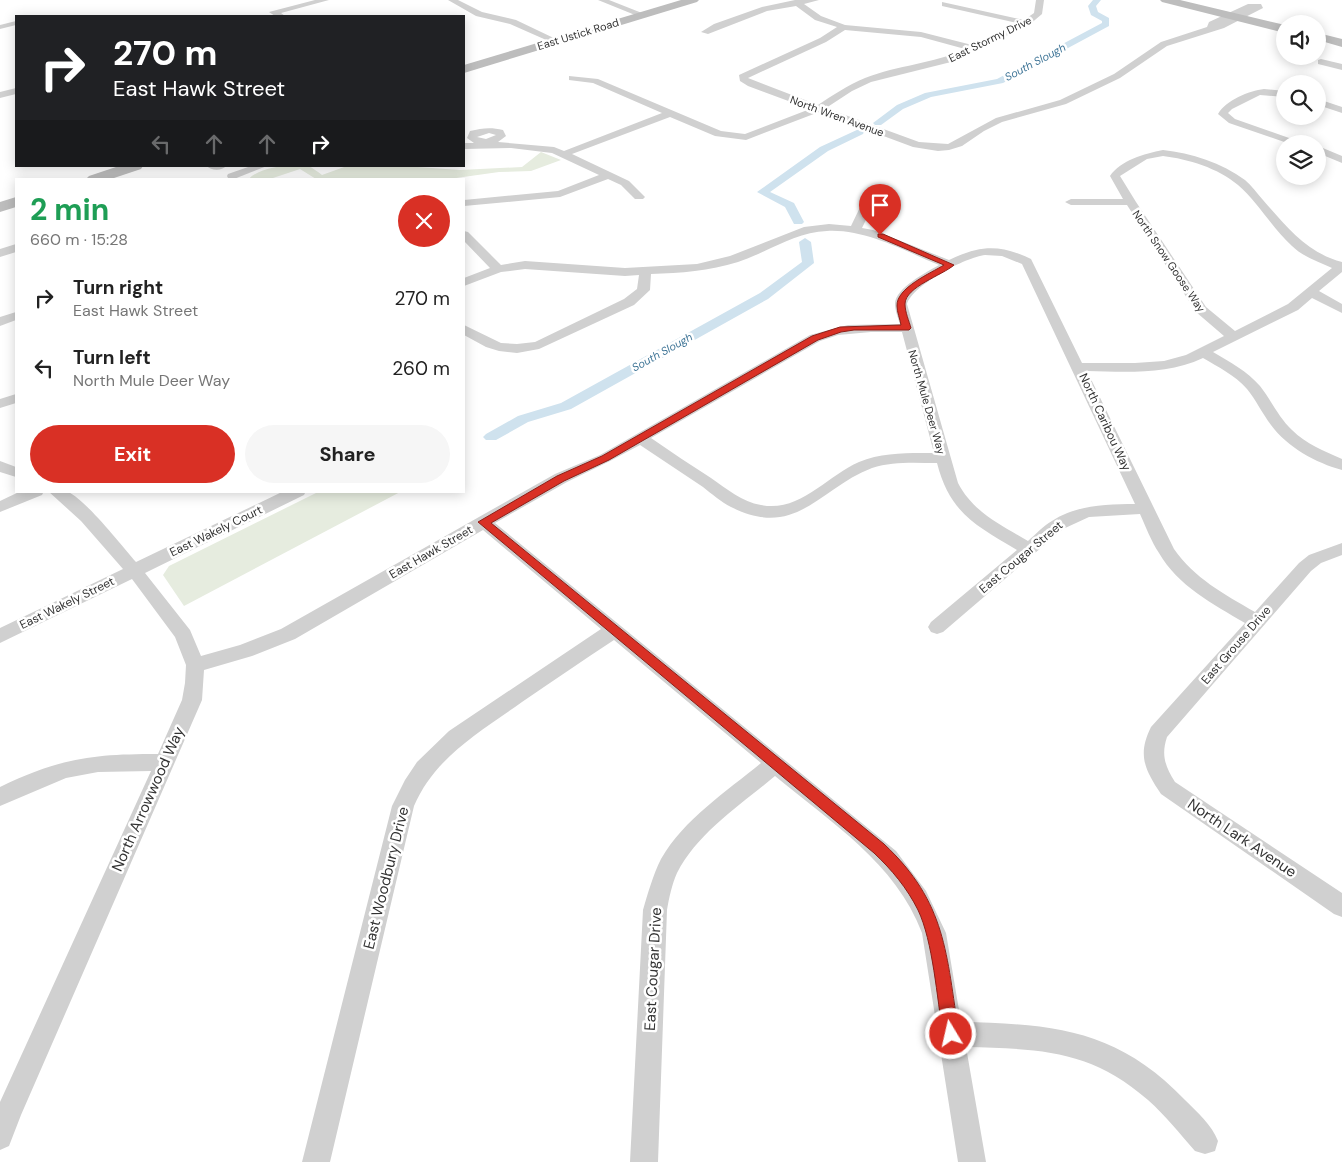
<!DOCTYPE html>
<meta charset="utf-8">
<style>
:root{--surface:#fff;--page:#f6f6f6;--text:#222;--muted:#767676;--accent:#d93025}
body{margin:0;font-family:"DM Sans",sans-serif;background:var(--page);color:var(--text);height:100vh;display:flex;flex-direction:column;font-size:19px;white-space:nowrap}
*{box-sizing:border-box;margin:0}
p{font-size:16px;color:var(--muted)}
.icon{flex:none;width:28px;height:28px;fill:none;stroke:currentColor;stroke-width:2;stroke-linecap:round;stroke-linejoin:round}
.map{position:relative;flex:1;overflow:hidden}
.sheet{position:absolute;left:15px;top:178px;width:450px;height:315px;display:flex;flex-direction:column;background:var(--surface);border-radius:0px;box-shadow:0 2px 12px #0003}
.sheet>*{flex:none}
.hud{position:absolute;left:15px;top:15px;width:450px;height:152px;border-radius:0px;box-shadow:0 2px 12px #0003;background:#202124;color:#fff;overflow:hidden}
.tools{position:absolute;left:1276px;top:15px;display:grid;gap:10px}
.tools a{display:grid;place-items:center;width:50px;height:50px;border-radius:50%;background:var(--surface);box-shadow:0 2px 12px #0003;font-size:25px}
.pin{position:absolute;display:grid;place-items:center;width:42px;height:42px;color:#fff;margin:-51px -21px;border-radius:50% 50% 50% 0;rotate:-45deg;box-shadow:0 0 5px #0007}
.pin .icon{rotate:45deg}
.me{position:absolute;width:55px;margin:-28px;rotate:351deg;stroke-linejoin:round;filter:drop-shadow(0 0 4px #0008)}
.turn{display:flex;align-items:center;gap:18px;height:105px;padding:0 15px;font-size:22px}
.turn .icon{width:65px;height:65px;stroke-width:2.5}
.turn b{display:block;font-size:35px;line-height:42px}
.lanes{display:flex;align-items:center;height:48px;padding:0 15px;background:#0003;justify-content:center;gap:25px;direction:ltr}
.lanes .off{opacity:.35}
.round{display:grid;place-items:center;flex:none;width:52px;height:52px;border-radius:26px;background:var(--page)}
.summary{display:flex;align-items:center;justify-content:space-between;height:85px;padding:0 15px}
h1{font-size:30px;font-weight:700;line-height:38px;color:#1e9e55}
.button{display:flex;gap:10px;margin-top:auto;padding:10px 15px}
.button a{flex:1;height:58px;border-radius:30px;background:var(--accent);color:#fff;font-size:20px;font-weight:700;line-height:58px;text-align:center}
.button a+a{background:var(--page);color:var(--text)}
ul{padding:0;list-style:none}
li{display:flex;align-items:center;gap:15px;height:70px;padding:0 15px}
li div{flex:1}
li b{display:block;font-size:19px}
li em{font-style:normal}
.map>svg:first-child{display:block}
</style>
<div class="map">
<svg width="1342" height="1162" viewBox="0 0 1342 1162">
<rect width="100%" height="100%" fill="#fff"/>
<g fill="#e6ecdf">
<path d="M541,152L561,160L531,171L499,172L449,179H316L300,169L270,179H249C257,168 295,162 308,166C313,168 318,172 322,175L347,166H403L460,170L522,167Z"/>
<polygon points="320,491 402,491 184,606 163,575 169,566"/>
</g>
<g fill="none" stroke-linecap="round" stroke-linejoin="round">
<g fill="#cfe2ee" fill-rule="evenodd">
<polygon points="1093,0 1101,0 1096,6 1098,12 1109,18 1109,26 1003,83 931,97 903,109 881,125 875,125 873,123 897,105 925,93 997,79 1102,23 1102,21 1091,15 1088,6"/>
<polygon points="859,129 864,132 863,134 828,151 770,192 794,203 804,222 802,224 794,224 785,207 757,192 820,147"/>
<polygon points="805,238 811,242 814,263 768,299 571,409 528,422 496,440 486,440 483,437 486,434 518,416 561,403 760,293 802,262 799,242"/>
</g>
<g fill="#d0d0d0" fill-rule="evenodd">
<polygon points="315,0 329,0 281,13 285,16 275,16 269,12"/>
<polygon points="448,0 458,0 482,12 516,20 560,41 553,43 510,24 476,16"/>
<polygon points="598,0 609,0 647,15 640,17"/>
<path d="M795,0H819L804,4L821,16L845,25L921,32L972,45L1017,23L942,6V2L1024,20L1034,13L1036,0H1044L1042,14L1029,25L951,62L871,82L852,91L826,108L919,142L948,144L996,118L1060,100L1114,74L1161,42L1207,27L1209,22L1248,4H1261L1263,8L1224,28L1167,46L1120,78L1066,104L1002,122L984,131L962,146L949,150L938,151L913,147L819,112L746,140L715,136L670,117L572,154L629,181L645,197L643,199H635L621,185L608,179L560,197L464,206V200L558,191L599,175L552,153L511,148L464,149V143H474L467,138L470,131C482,128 491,127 503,130L506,136L498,142L554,147L564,151L662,113L593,83L569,80V76L598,79L721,131L745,134L810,109L748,86L740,81L739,75L820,38L837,27L815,20L796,6L767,11L708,34L701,32L714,24L762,7ZM845,30L921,37L965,49C933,64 898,65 865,78C848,85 833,95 818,105L748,78L826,42ZM489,133L496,135L486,139L477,137Z"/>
<polygon points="16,21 16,25 0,29 0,25"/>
<polygon points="1321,59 1342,64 1342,70 1318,64 1318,60"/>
<polygon points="16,88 16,94 0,98 0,92"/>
<path d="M1264,89L1285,91V97L1260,95L1232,109L1228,113L1235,119L1306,144H1290L1229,123L1218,114C1226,100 1249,91 1264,89Z"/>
<polygon points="1318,99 1342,107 1342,113 1318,105"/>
<polygon points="1318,146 1342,156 1342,163 1318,153"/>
<path d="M1163,150C1191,153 1222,163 1245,180C1251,185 1257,193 1263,200C1286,226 1307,253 1342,262V272L1319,291L1342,304V313L1312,298L1298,310L1213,352C1230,362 1247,371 1260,386C1271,400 1279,418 1292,430C1306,444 1324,451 1342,459V470C1316,463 1287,447 1271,425C1262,413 1256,400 1247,389C1235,375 1218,367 1203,358C1167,375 1125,372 1087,371L1174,549C1194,578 1224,594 1255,612L1299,563L1309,555L1342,543V555L1321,563L1311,571L1167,737C1161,755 1165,766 1175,782L1342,893V917L1334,914L1161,794C1145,770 1137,755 1151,727L1245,623C1213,604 1178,586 1159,553C1151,541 1146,527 1140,514L1089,517L1063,529L943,632L937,634L931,632L928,627L931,622L1017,550C975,525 950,513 937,463C916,463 893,461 872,468C819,488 797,540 731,507C721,502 712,494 703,487C682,473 661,459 640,445L610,461L567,482L495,523L896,851L926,891L946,933L961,1022C1054,1024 1117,1029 1185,1100C1197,1112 1212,1125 1218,1141L1215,1151L1205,1154L1195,1151C1180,1134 1165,1115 1148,1100C1090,1049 1039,1049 966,1047L986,1162H958L922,933C896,863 830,822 775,776C742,804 698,832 677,873C672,884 669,898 667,910L658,1162H630L643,910C648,893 653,875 661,859C684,819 726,792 761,763L614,640C583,660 553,681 522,702C480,732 435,757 414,806L330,1162H302L392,806L405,780L417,762L449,731L601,629L483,530L295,639L252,656L204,670L202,700L21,1115L9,1146L0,1150V1102L151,771L98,772L66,778L0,806V787C60,758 93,754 158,754L182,700L185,683L186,665L175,637L132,579L0,643V628L123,569L81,521L48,491C54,491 63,490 68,492C84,498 123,547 136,562L284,491H306L304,495L145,573L190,630L201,656L240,645L281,629L555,474L600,455L810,335L848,325L900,324C898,318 895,310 895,304C895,288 927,272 939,265C904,251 866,229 827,231C795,232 768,252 738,262C709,271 681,273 651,274L650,290L634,305L539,349L517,353L499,351L486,347L464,335V325L501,343L517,344L535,342L624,299L637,289L639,275L625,276L525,269L501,272L464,286V278L490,268L464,241V231L468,232L501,265L525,261L625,268L697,264L730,256L804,227L829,224L851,226L864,199L870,196L876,199L862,228L873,230L949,260C980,245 1000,244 1031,259L1082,363H1135L1164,361L1186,355L1224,336L1196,312L1127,205H1071L1065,202L1071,199H1123L1110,176C1121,160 1144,154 1163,150ZM1163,156C1188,159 1218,168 1238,185C1258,202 1272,228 1292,246C1303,257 1319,262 1332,268L1288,304L1235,331L1206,307L1136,202L1120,176L1147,159ZM985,255L1002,256L1022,264L1135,504C1107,504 1076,505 1052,521C1043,526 1036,534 1028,541C1001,525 973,512 958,483L907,304C913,285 966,257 985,255ZM871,332H902L934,453C909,453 883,452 859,462C827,476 799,513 761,505C742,502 727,489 711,478C691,465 671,452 651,438L820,341L838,335Z"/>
<path d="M207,166H226C222,171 211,171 207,166Z"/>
<polygon points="251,166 267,166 234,179 228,178 227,176 228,174"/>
<polygon points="16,244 16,252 0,257 0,249"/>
<polygon points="16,312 16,320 0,326 0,317"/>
<polygon points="16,394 16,403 0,408 0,399"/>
<polygon points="0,461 16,467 16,477 0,472"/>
<polygon points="21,491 44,491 42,495 0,512 0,501"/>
</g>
<g fill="#bdbdbd" fill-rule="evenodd">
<polygon points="681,0 699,0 697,2 464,73 464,65"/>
<polygon points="1160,0 1180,0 1285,25 1285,33 1162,2"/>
<polygon points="1318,33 1342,39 1342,47 1318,40"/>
<polygon points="119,166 143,166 141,169 111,179 86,179 89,176"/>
<polygon points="16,197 16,207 0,212 0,202"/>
</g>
</g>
<path fill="#d93025" stroke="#8d1f18" d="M878,234H883L954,265C943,275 905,287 905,304C905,312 909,321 911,328L909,330H854L841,332L818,340L609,460L564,481L491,523L884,844C947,903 946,954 959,1034L957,1040L951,1042L945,1040L943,1034C937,999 933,941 918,910C907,888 892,870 874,853L478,522L557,476L602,456L812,336L840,327L901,325C900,319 897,312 897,306C896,288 931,273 944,265L878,237Z"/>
<g text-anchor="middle" stroke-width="5" stroke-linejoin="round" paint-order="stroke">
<g font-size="11" fill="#333" stroke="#fff">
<text transform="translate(578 34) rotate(-17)" y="4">East Ustick Road</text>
<text transform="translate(990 39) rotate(-26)" y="4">East Stormy Drive</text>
<text transform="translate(837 116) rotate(20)" y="4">North Wren Avenue</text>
<text transform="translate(1169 261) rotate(56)" y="4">North Snow Goose Way</text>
<text transform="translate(927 402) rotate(74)" y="4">North Mule Deer Way</text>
</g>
<g font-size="11" font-style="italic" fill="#3f7597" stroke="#fff">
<text transform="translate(1035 62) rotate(-28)" y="4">South Slough</text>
<text transform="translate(662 352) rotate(-29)" y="4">South Slough</text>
</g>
<g font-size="12" fill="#333" stroke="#fff">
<text transform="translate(1105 422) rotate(65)" y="4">North Caribou Way</text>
<text transform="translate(216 531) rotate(-26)" y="4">East Wakely Court</text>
<text transform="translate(431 552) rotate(-30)" y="4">East Hawk Street</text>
<text transform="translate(1021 557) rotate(-40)" y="4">East Cougar Street</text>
<text transform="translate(67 603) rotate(-26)" y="4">East Wakely Street</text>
<text transform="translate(1236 645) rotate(-49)" y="4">East Grouse Drive</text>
</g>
<g font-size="15" fill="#333" stroke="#fff">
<text transform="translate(148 799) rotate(-66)" y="5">North Arrowwood Way</text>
<text transform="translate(1242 838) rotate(34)" y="5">North Lark Avenue</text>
<text transform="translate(386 878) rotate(-76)" y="5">East Woodbury Drive</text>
<text transform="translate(653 969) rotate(-87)" y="5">East Cougar Drive</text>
</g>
</g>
</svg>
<div class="tools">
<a><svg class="icon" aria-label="sound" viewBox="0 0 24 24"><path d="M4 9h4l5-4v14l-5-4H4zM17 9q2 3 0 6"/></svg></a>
<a><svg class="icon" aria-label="search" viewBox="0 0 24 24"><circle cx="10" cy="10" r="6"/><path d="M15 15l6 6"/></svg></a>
<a><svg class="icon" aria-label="layers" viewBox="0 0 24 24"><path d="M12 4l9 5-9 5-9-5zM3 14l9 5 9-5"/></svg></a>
</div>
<div class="pin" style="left:880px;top:235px;background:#d93025"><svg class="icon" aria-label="arrive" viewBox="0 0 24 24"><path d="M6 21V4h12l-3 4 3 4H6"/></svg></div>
<svg class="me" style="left:951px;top:1034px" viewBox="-20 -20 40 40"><circle r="17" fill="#d93025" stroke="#fff" stroke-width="3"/><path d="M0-11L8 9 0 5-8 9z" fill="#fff"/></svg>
<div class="hud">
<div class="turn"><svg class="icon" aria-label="right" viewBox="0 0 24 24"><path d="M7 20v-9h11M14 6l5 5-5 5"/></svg><div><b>270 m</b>East Hawk Street</div></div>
<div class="lanes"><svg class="icon off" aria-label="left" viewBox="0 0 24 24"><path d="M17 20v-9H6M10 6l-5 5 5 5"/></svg><svg class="icon off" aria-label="ahead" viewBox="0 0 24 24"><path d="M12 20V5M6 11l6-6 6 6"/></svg><svg class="icon off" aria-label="ahead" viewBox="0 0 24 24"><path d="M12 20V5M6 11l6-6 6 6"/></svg><svg class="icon" aria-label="right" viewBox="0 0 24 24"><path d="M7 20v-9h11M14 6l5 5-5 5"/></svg></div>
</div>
<section class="sheet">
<div class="summary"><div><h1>2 min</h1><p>660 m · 15:28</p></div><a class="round" style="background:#d93025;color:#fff"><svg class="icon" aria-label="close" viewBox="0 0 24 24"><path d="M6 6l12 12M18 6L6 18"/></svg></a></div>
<ul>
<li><svg class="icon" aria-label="right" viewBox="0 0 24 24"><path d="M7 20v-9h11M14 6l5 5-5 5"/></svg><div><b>Turn right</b><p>East Hawk Street</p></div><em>270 m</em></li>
<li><svg class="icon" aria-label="left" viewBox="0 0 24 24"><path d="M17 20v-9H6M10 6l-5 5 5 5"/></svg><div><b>Turn left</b><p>North Mule Deer Way</p></div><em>260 m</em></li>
</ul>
<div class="button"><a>Exit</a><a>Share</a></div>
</section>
</div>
